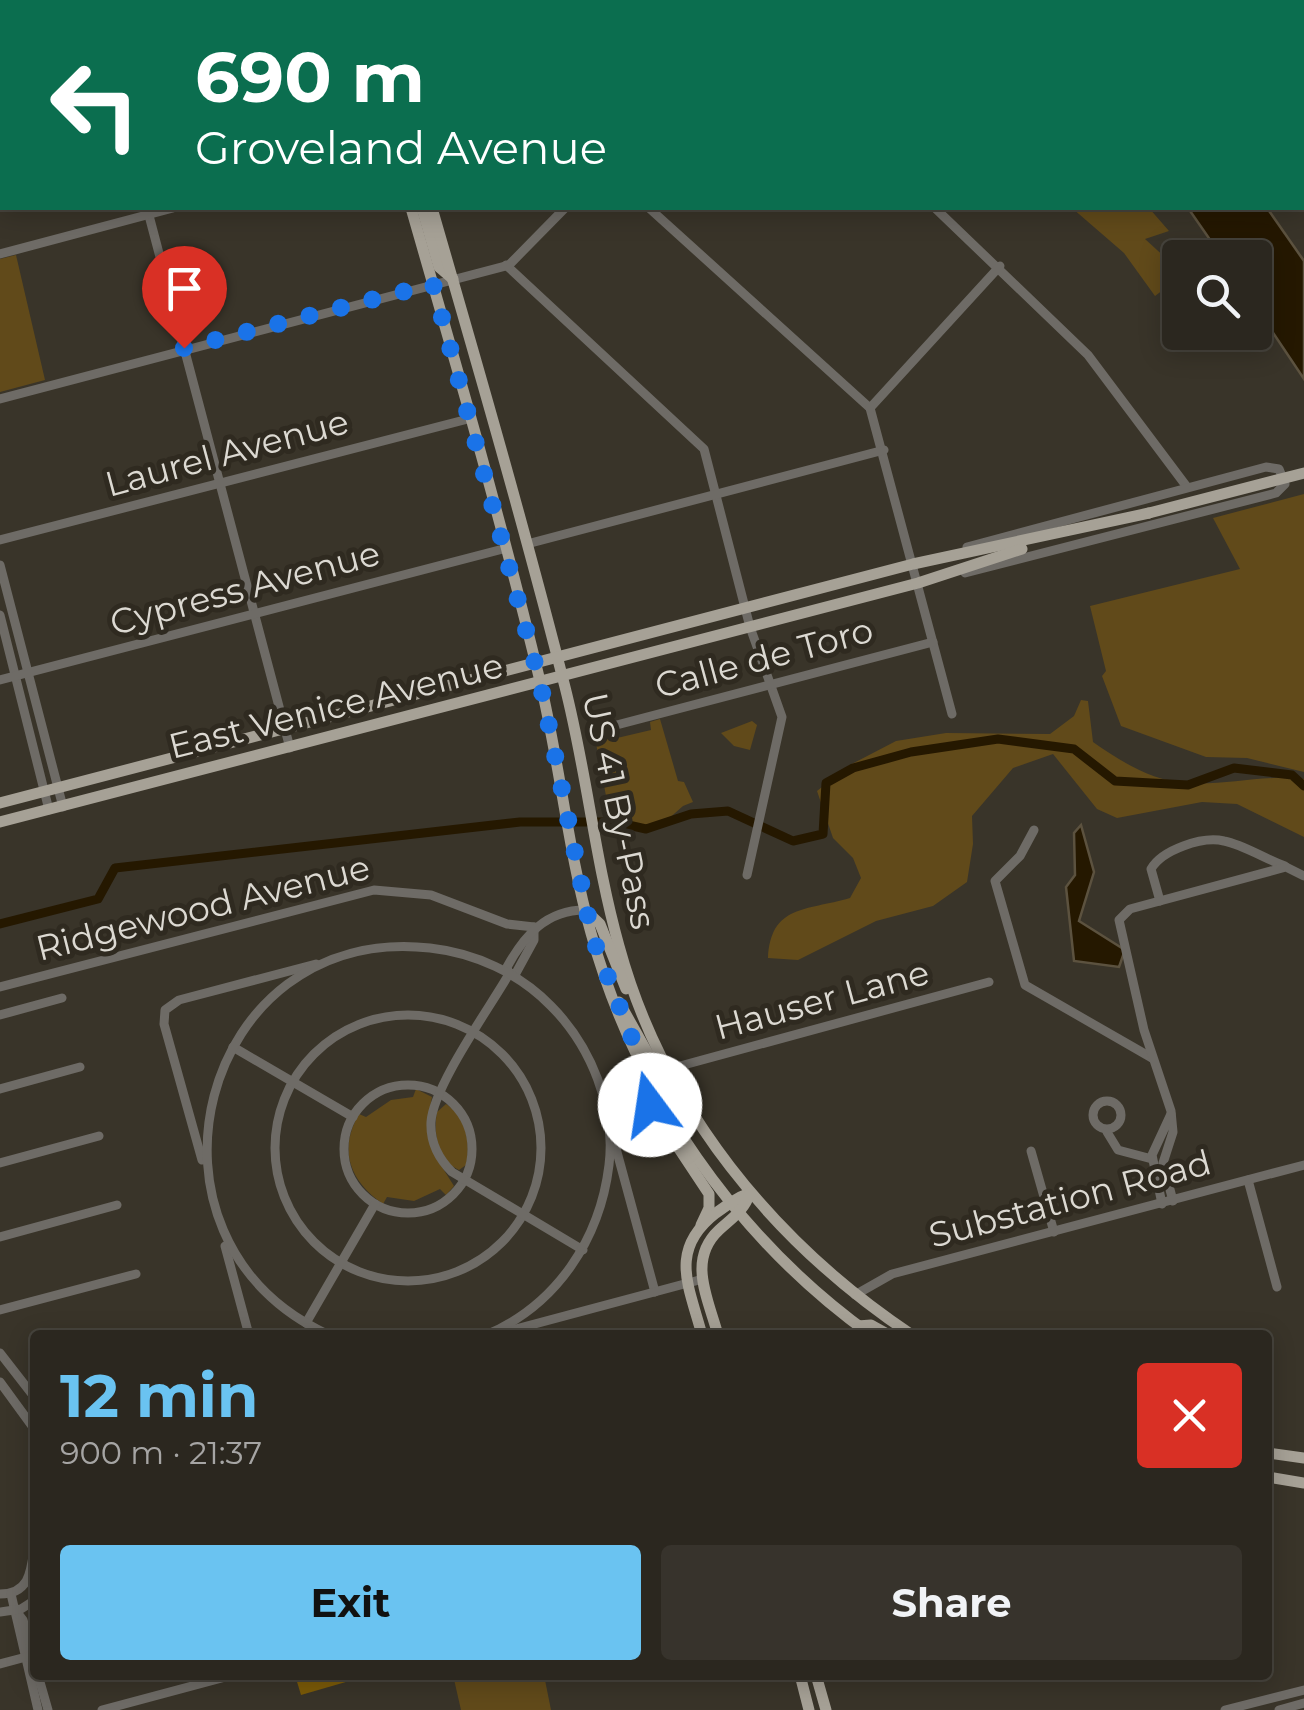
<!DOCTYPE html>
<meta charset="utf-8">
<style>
:root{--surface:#2b271f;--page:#37332c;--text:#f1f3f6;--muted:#a6a5a4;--line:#47443d;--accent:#6ac3f1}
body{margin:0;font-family:Montserrat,sans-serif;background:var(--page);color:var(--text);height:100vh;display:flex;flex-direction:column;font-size:38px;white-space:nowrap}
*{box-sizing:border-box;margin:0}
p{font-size:32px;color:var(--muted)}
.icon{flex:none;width:55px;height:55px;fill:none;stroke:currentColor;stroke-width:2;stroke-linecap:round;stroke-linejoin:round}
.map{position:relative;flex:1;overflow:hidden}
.side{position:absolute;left:30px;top:1330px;width:1242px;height:350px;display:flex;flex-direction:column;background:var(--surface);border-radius:10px;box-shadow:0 5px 25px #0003,0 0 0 2px var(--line)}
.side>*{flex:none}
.banner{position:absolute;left:0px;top:0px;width:1305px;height:210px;box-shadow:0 5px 25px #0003,0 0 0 2px var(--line);background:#0b6e4f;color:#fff;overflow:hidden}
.controls{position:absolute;left:1162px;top:240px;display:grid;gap:20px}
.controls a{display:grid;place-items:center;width:110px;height:110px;border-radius:10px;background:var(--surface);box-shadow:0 5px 25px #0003,0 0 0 2px var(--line);font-size:50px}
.pin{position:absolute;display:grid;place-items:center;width:85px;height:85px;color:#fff;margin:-102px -42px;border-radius:50% 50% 50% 0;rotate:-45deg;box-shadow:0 0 10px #0007}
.pin .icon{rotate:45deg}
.me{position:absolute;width:110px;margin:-55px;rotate:346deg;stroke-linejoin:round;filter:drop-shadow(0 0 8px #0008)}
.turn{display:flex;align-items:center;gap:35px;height:210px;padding:0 30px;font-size:45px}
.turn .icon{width:130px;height:130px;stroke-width:2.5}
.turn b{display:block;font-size:70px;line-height:85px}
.round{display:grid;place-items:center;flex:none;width:105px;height:105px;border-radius:10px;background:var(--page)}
.overview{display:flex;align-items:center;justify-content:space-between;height:170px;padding:0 30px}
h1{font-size:60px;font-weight:700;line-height:75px;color:var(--accent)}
.button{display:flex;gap:20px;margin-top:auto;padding:20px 30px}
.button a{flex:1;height:115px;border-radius:10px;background:var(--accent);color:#111;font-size:40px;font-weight:700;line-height:115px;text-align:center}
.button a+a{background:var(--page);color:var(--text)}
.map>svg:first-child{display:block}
</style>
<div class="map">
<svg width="1304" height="1710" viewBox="0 0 1304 1710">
<rect width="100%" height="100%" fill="#393429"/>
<g fill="#614a1a">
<polygon points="1072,208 1149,208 1169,231 1145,239 1180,271 1180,277 1155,296 1124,253"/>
<polygon points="16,255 45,380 0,392 0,259"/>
<polygon points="1304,494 1304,772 1247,758 1206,757 1121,726 1102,676 1106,671 1090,606 1240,569 1213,518"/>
<path d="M1081,700L1088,701L1093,742C1120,761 1152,781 1186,783C1225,786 1264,774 1304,779V837L1237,804L1202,802L1117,818L1097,809L1053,754L1013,768L972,816L973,844L967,882L933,906L876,921L798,960L768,958C771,905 805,911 850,898L861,878L853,858L833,838L817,791L848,766L896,741L946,733L1050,734L1074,716Z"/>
<polygon points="660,719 678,781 684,782 693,802 683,806 658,828 610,817 595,738 613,732 617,738 651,730 650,722"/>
<polygon points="752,721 757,725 750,750 734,746 721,733"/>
<path d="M416,1089L432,1097L428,1118L442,1167L454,1186L446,1195L440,1189L414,1201L387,1197L383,1204C350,1181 338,1150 359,1114L366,1117L391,1100L413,1097Z"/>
<path d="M446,1104C466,1116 471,1143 466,1165L459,1170C438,1161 433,1133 437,1112Z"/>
<polygon points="453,1675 544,1675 551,1710 461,1710"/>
</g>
<polygon fill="#7c5b08" points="295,1675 370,1675 301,1695"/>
<g fill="#251800" stroke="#5c523f" stroke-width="2.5">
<polygon points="1188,208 1267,208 1304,261 1304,379 1255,306 1255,258 1222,257"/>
<polygon points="1081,825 1094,872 1079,921 1125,950 1119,967 1074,961 1066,887 1075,875 1074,833"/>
</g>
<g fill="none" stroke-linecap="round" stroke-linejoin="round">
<polyline stroke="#251800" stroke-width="9" points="0,924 98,899 115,868 520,822 615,822 646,829 691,814 728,811 793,841 823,834 826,783 853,768 911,752 998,739 1074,749 1115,781 1188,785 1234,768 1292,775 1304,786"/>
<g stroke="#6e6b66" stroke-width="9">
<polyline points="93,0 93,2"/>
<polyline points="705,0 708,2"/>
<polyline points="0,115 2,114"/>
<polyline points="147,208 290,748"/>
<polyline points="649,208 870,408 952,714"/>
<polyline points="935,208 1088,355 1187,487"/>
<polyline points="0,254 173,208"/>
<polyline points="506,265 704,449 750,627 782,717 747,875"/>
<polyline points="0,399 509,265 565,208"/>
<polyline points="870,408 1000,266"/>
<polyline points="0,540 468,419"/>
<polyline points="527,544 884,450"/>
<polyline points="0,565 63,807"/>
<polyline points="965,573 1276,493 1285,484 1279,469 1266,467 967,547"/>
<polyline points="0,615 49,810"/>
<polyline points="0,680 503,549"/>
<polyline points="609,727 933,642"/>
<polyline points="1034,830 1020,856 995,881 1025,985 1152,1058"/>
<path d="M1160,901L1151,869C1162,850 1202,836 1224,841C1244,845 1265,859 1285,866"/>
<polyline points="509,974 516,973 534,940 534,927"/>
<polyline points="0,987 374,890 431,895 507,924 534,927"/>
<polyline points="0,1015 62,998"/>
<circle cx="408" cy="1148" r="133"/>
<polyline points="233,1047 353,1117"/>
<polyline points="669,1069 989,982"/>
<circle cx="408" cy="1149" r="64"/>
<polyline points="0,1089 80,1067"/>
<circle cx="1107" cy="1115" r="14"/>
<polyline points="1107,1132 1118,1150 1152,1159"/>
<polyline points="614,1141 655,1292"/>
<polyline points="1031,1151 1054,1232"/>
<polyline points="202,1160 164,1024 165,1010 179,1000 316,964"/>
<polyline points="0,1163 99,1136"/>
<polyline points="1248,1180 1277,1287"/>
<polyline points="1173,1201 1163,1163 1173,1132 1171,1111 1144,1030 1119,920 1130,909 1286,867 1304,876"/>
<polyline points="1162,1204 1152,1155 1171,1114"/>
<polyline points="0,1237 117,1205"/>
<polyline points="225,1246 249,1335"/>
<path d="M583,1250L452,1172C438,1158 430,1142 431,1122C433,1087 490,1007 509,974L507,967C524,936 546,910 585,910"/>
<polyline points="855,1295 892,1274 1304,1165"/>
<polyline points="0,1310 136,1274"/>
<polyline points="306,1323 375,1204"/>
<polyline points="501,1333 703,1279"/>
<path d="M329,1335C118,1239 200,922 430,948C475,953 519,973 551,1006C591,1046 616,1108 609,1165C600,1239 557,1305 486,1335"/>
<polyline points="0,1353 35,1398"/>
<polyline points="0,1382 35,1430"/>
<path d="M0,1594C32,1594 31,1567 35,1542"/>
<polyline points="11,1594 38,1710"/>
<polyline points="16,1611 23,1620 35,1662"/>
<polyline points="0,1612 21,1609 35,1600"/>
<polyline points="0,1664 26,1657"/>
<polyline points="38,1675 48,1710"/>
<polyline points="102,1710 233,1675"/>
<polyline points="1225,1710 1304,1690"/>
<polyline points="1279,1710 1304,1703"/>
</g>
<g stroke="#a6a196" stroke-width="11">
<polyline points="356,0 357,2"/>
<polyline points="377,0 378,2"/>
<path d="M411,208C456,364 502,523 540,681C560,765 568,851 591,933C635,1093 736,1238 871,1335"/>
<polyline points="422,208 439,267 453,279"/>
<path d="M432,208C478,367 524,526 565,687C587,773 595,861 619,946C663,1108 774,1243 912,1335"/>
<polyline points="0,803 913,564 1149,513"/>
<polyline points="0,822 918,583 1022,549"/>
<polyline points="585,910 600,924 626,989"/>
<polyline points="619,1002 651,1059 668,1069"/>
<polyline points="646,1083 650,1105 709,1194 709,1208 701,1225"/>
<polyline points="858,1326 871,1325 889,1335"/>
<path d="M702,1335C689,1286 668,1250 716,1213C727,1205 736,1198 750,1193"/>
<path d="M718,1335C708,1298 687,1260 719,1230C732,1218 744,1211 750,1193"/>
<polyline points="1268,1453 1304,1458"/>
<polyline points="1268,1477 1304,1483"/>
<polyline points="800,1675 809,1710"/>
<polyline points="816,1675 826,1710"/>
</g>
<polyline stroke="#a6a196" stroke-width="11" points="1149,513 1304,473"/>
</g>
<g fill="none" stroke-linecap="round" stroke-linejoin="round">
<polyline stroke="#1a73e8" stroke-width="18" stroke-dasharray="0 32.4" points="184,348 433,284 540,682 592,936 644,1069 650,1105"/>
</g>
<g text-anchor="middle" stroke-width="10" stroke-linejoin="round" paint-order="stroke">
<g font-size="35" fill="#dcd9d2" stroke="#2f2a20">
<text transform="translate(227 453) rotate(-15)" y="12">Laurel Avenue</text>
<text transform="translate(245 588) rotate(-15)" y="12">Cypress Avenue</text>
<text transform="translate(764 658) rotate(-15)" y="12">Calle de Toro</text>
<text transform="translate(336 706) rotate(-14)" y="12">East Venice Avenue</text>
<text transform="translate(619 811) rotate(78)" y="12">US 41 By-Pass</text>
<text transform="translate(203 908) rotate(-14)" y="12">Ridgewood Avenue</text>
<text transform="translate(822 1000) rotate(-15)" y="12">Hauser Lane</text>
<text transform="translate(1070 1199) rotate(-15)" y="12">Substation Road</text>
</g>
</g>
</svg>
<div class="controls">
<a><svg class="icon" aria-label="search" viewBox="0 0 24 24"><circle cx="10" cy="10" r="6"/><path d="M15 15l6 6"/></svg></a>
</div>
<div class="pin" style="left:184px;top:348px;background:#d93025"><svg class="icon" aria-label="arrive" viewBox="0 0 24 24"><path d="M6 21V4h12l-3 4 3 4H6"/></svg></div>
<svg class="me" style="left:650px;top:1105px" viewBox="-20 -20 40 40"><circle r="19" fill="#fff"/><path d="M0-13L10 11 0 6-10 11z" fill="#1a73e8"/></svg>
<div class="banner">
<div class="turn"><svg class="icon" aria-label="left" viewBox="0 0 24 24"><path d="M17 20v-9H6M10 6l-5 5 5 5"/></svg><div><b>690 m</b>Groveland Avenue</div></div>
</div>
<section class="side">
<div class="overview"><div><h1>12 min</h1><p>900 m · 21:37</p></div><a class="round" style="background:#d93025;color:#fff"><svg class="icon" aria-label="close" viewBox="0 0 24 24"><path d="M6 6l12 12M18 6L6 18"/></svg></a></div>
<div class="button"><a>Exit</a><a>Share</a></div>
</section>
</div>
